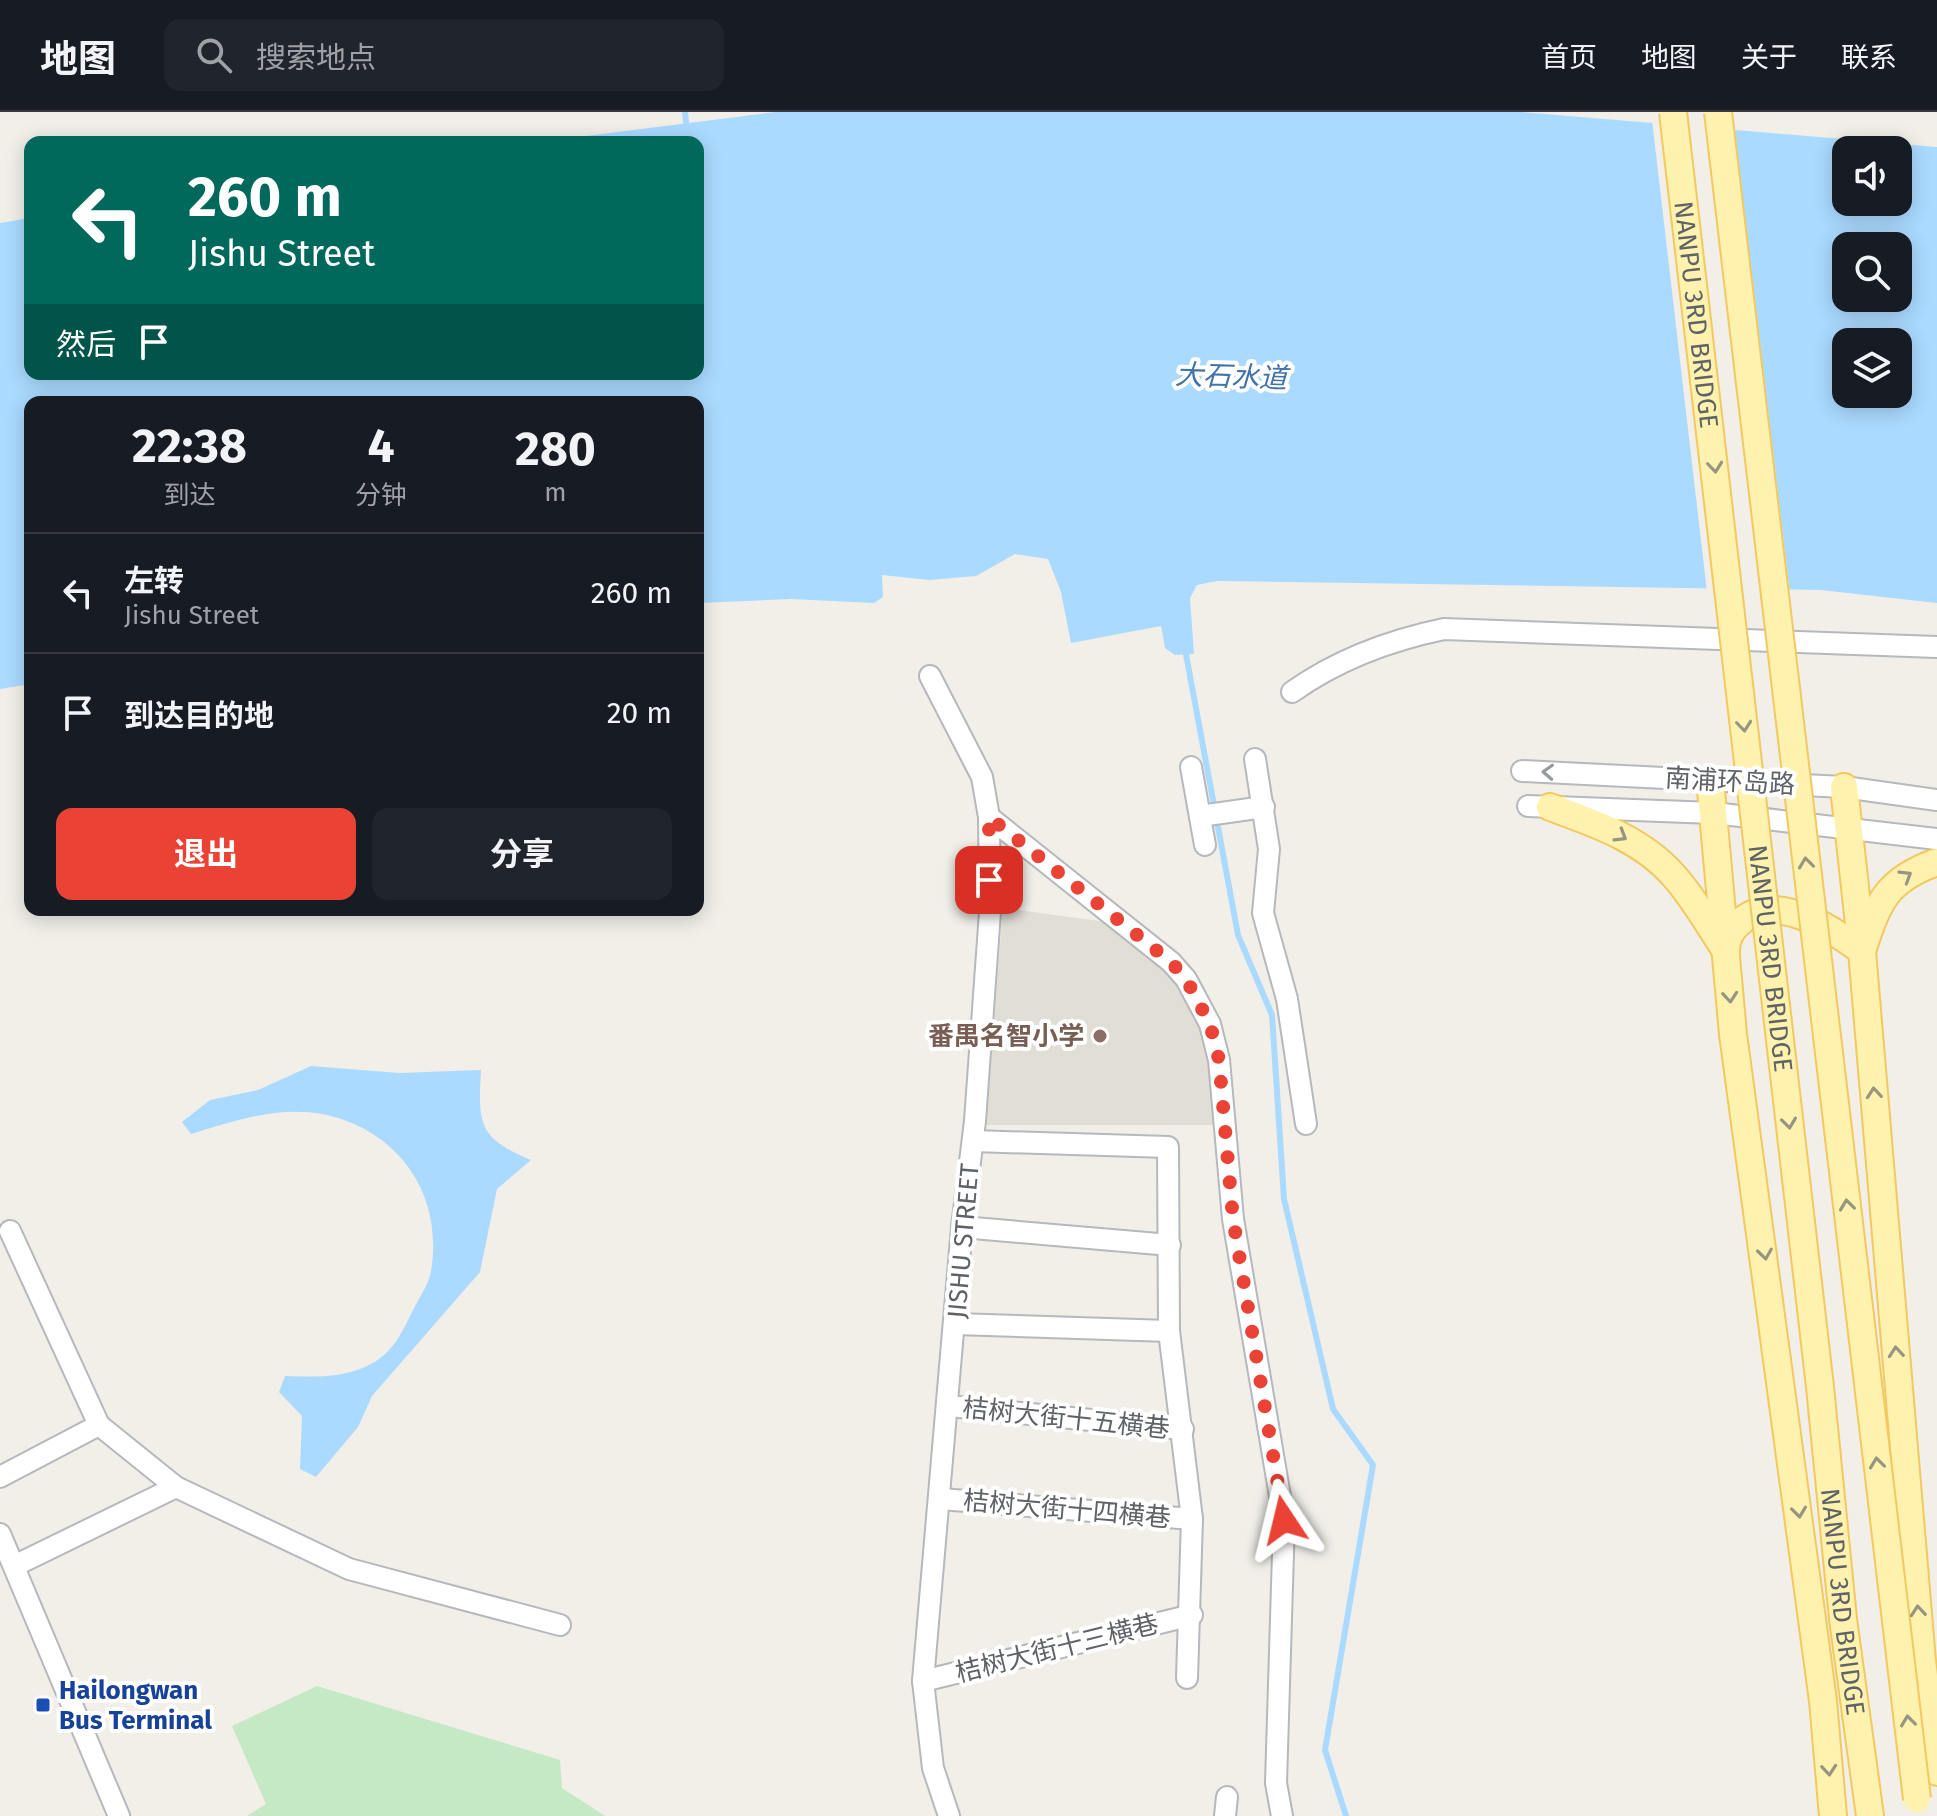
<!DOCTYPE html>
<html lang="zh">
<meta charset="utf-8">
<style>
:root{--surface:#171b24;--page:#20242c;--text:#f1f3f6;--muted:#9ea1a6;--line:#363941;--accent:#ea4335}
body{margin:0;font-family:"Fira Sans","Noto Sans SC",sans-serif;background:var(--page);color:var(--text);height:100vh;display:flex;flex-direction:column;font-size:30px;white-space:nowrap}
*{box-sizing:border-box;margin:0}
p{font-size:26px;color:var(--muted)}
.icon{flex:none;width:44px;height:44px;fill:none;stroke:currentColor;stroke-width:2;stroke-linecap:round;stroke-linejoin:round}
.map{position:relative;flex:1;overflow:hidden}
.drawer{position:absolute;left:24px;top:284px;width:680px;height:520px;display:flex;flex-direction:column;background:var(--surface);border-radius:16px;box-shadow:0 4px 20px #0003}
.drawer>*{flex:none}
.top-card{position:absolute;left:24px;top:24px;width:680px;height:244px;border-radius:16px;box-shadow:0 4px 20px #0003;background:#00695c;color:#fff;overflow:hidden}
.tools{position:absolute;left:1832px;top:24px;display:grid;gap:16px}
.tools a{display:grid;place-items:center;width:80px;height:80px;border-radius:16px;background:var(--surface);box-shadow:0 4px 20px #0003;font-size:40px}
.pin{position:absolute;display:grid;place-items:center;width:68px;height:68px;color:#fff;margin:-34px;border-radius:16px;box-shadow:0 4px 12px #0006}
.me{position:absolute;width:88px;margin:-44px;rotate:350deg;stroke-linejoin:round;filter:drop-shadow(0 0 6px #0008)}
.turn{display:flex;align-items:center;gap:28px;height:168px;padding:0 32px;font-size:36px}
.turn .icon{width:104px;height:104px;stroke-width:2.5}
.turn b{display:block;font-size:56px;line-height:68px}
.then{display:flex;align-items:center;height:76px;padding:0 32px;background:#0003;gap:16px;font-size:30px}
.eta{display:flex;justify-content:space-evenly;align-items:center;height:136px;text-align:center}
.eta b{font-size:48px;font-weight:700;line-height:56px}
.button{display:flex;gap:16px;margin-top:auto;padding:16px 32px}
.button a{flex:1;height:92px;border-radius:16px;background:var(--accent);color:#fff;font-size:32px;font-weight:700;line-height:92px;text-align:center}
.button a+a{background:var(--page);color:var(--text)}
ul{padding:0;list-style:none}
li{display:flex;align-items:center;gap:24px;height:120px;padding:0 32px;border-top:2px solid var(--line)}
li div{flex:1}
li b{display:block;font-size:30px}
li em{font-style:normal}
header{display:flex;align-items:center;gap:48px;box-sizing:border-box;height:112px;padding:0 40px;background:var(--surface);border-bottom:2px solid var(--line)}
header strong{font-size:38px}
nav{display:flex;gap:44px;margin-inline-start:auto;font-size:28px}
.search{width:560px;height:72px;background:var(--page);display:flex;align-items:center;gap:20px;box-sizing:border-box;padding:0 28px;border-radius:16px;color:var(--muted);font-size:30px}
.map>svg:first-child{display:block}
</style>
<header>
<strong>地图</strong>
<div class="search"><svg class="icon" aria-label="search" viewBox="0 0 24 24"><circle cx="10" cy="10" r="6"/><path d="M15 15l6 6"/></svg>搜索地点</div>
<nav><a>首页</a><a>地图</a><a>关于</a><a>联系</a></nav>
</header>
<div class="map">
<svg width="1937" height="1704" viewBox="0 0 1937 1704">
<rect width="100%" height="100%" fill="#f1efe8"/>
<polygon fill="#e1ded6" points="1003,796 1107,810 1143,833 1188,878 1212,946 1216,1013 986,1013"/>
<polygon fill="#c5e8c5" points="317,1574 560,1648 562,1676 605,1704 247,1704 266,1692 232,1614"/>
<g fill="#aadaff" fill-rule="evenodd">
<path d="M775,0H1522L1937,35V491L1821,478L1217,469L1197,473L1190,486L1194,542L1175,543L1165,536L1161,514L1071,531L1061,480L1048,447L1015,442L976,464L929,468L882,463L883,485L874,491L791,487L698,491V290H30V572L0,577V111L30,106V262H698V30H538ZM1846,38H1898V90H1846ZM1846,134H1898V186H1846ZM1846,230H1898V282H1846Z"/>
<path d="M311,954L399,961L481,958C478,1012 478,1026 531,1048L497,1077L480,1160L372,1284L358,1315L316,1365L300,1357L302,1304L279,1280L285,1264C317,1265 350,1267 379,1247C395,1236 405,1215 413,1198C419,1186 429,1172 431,1159C444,1082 398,1017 322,1002C277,994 233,1009 191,1022L182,1010L210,988L258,978Z"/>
</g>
<polygon fill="#f1efe8" points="1652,8 1734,14 1790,482 1707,480"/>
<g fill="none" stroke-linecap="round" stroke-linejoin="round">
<g stroke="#aadaff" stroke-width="6">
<polyline points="685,0 688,30"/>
<polyline points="1185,537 1238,823 1272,903 1284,1087 1333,1297 1373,1353 1325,1638 1346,1704"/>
</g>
<defs>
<g id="minor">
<polyline points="930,564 982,665 989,705 990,800 975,1009 962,1115 923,1569 933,1656 949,1704"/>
<path d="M1292,580C1337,548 1391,528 1444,517L1937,535"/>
<polyline points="1255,647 1269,737 1263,801 1287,887 1306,1012"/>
<polyline points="1191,655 1205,733"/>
<polyline points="1522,659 1844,675 1937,688"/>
<polyline points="1528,694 1714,701 1937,727"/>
<polyline points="1200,704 1264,695"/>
<polyline points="989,705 1171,850 1186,867 1210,912 1219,948 1233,1107 1284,1408 1276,1671 1282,1704"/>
<polyline points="973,1029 1168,1035 1169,1219 1192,1407 1187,1566"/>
<polyline points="962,1115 1170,1133"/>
<polyline points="10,1119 99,1313 176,1375 349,1457 560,1513"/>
<polyline points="955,1212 1169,1219"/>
<polyline points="949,1294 1183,1317"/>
<polyline points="0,1365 99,1313"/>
<polyline points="941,1387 1192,1407"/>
<polyline points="0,1422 119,1704"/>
<polyline points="14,1454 176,1375"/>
<polyline points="923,1569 1192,1503"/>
<polyline points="1225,1704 1227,1685"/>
</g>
<g id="major">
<polyline points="1710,668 1733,922 1823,1589 1833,1704"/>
<polyline points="1844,675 1862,839 1922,1549 1937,1660"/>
<path d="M1550,695C1594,711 1642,727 1674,764C1693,785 1708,812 1724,836"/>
<path d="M1726,839C1726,827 1730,820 1738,812C1774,777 1832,817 1862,839C1878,790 1886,768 1937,750"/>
<path id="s1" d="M1820,1275L1843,1507L1870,1704"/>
</g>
</defs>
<use href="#minor" stroke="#b5b8bc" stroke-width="24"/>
<use href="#major" stroke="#f2c960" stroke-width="30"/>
<use href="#minor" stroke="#fff" stroke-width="20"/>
<use href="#major" stroke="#fff2af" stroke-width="26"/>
<defs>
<g id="major-bridge">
<path id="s2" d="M1673,0L1820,1275"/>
<polyline points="1718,0 1917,1687"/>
</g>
</defs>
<use href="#major-bridge" stroke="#f2c960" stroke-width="30" stroke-linecap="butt"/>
<use href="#major-bridge" stroke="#fff2af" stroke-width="26"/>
</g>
<defs><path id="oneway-chevron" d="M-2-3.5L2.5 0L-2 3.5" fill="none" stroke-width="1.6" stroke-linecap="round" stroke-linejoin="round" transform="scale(2)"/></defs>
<g stroke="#979581">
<use href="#oneway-chevron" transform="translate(1715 355) rotate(84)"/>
<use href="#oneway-chevron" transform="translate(1744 614) rotate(84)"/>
<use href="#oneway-chevron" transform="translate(1621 724) rotate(31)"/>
<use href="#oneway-chevron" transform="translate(1806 751) rotate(-97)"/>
<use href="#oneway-chevron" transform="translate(1906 764) rotate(-32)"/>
<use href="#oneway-chevron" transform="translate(1730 885) rotate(85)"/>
<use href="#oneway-chevron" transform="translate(1874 981) rotate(-95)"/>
<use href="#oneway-chevron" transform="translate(1789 1011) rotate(83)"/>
<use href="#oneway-chevron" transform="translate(1847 1093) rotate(-97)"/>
<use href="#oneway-chevron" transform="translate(1765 1142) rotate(82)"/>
<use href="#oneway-chevron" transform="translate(1896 1240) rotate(-95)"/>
<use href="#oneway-chevron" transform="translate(1877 1351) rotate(-97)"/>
<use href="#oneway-chevron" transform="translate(1799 1400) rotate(83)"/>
<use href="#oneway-chevron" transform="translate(1918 1499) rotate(-95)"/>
<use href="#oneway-chevron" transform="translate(1908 1609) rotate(-97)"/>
<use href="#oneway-chevron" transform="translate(1829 1658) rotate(85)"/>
</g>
<use stroke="#979a9d" href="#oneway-chevron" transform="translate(1548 660) rotate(-177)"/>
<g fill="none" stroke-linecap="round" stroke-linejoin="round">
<polyline stroke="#ea4335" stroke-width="14" stroke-dasharray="0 25.2" points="989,768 989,705 1171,850 1186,867 1210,912 1219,948 1233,1107 1284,1408"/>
</g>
<circle fill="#8d6e63" stroke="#fff" stroke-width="3" cx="1100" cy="924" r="8"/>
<rect fill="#1a4fb4" stroke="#fff" stroke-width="3" x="35" y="1585" width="16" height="16" rx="4"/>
<g text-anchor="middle" stroke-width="8" stroke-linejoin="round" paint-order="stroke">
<g font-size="26" fill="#5f6368" stroke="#fff">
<text dy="9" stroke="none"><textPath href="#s2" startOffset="204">NANPU 3RD BRIDGE</textPath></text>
<text transform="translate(1730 669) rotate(3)" y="9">南浦环岛路</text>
<text dy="9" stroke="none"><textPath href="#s2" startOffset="852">NANPU 3RD BRIDGE</textPath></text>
<text transform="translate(963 1129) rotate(-85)" y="9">JISHU STREET</text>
<text transform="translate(1066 1306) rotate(6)" y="9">桔树大街十五横巷</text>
<text transform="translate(1067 1397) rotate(5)" y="9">桔树大街十四横巷</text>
<text dy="9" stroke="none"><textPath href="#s1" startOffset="216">NANPU 3RD BRIDGE</textPath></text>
<text transform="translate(1057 1536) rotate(-14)" y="9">桔树大街十三横巷</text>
</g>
<g font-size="26" font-weight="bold" fill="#785e54" stroke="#fff" text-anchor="end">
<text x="1084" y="933">番禺名智小学</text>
</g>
<g font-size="26" font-weight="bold" fill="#164399" stroke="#fff" text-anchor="start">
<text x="59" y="1587">Hailongwan<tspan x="59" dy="30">Bus Terminal</tspan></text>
</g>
<g font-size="28" font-style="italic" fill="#4174aa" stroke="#fff">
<text transform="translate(1231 264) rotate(2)" y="10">大石水道</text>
</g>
</g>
</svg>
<div class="tools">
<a><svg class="icon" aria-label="sound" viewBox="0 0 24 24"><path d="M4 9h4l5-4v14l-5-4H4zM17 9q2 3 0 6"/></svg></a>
<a><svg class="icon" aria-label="search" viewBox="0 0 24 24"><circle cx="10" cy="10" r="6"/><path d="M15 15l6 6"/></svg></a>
<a><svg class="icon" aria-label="layers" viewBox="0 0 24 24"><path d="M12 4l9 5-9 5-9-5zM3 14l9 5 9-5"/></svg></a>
</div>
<div class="pin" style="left:989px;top:768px;background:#d93025"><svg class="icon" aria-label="arrive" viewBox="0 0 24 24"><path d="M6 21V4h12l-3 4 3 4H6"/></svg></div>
<svg class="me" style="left:1284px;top:1408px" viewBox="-20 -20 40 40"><path d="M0-17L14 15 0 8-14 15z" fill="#ea4335" stroke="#fff" stroke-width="4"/></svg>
<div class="top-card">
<div class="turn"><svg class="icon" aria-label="left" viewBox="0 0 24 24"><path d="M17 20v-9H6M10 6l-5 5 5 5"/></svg><div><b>260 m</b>Jishu Street</div></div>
<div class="then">然后<svg class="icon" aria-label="arrive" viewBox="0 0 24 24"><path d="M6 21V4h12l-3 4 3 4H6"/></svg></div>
</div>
<section class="drawer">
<div class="eta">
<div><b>22:38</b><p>到达</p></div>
<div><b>4</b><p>分钟</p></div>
<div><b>280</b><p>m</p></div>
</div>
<ul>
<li><svg class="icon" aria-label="left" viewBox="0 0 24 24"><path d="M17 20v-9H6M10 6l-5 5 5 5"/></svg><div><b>左转</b><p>Jishu Street</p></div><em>260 m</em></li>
<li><svg class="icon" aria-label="arrive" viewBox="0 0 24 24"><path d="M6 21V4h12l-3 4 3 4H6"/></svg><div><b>到达目的地</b></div><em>20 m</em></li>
</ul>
<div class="button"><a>退出</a><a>分享</a></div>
</section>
</div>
